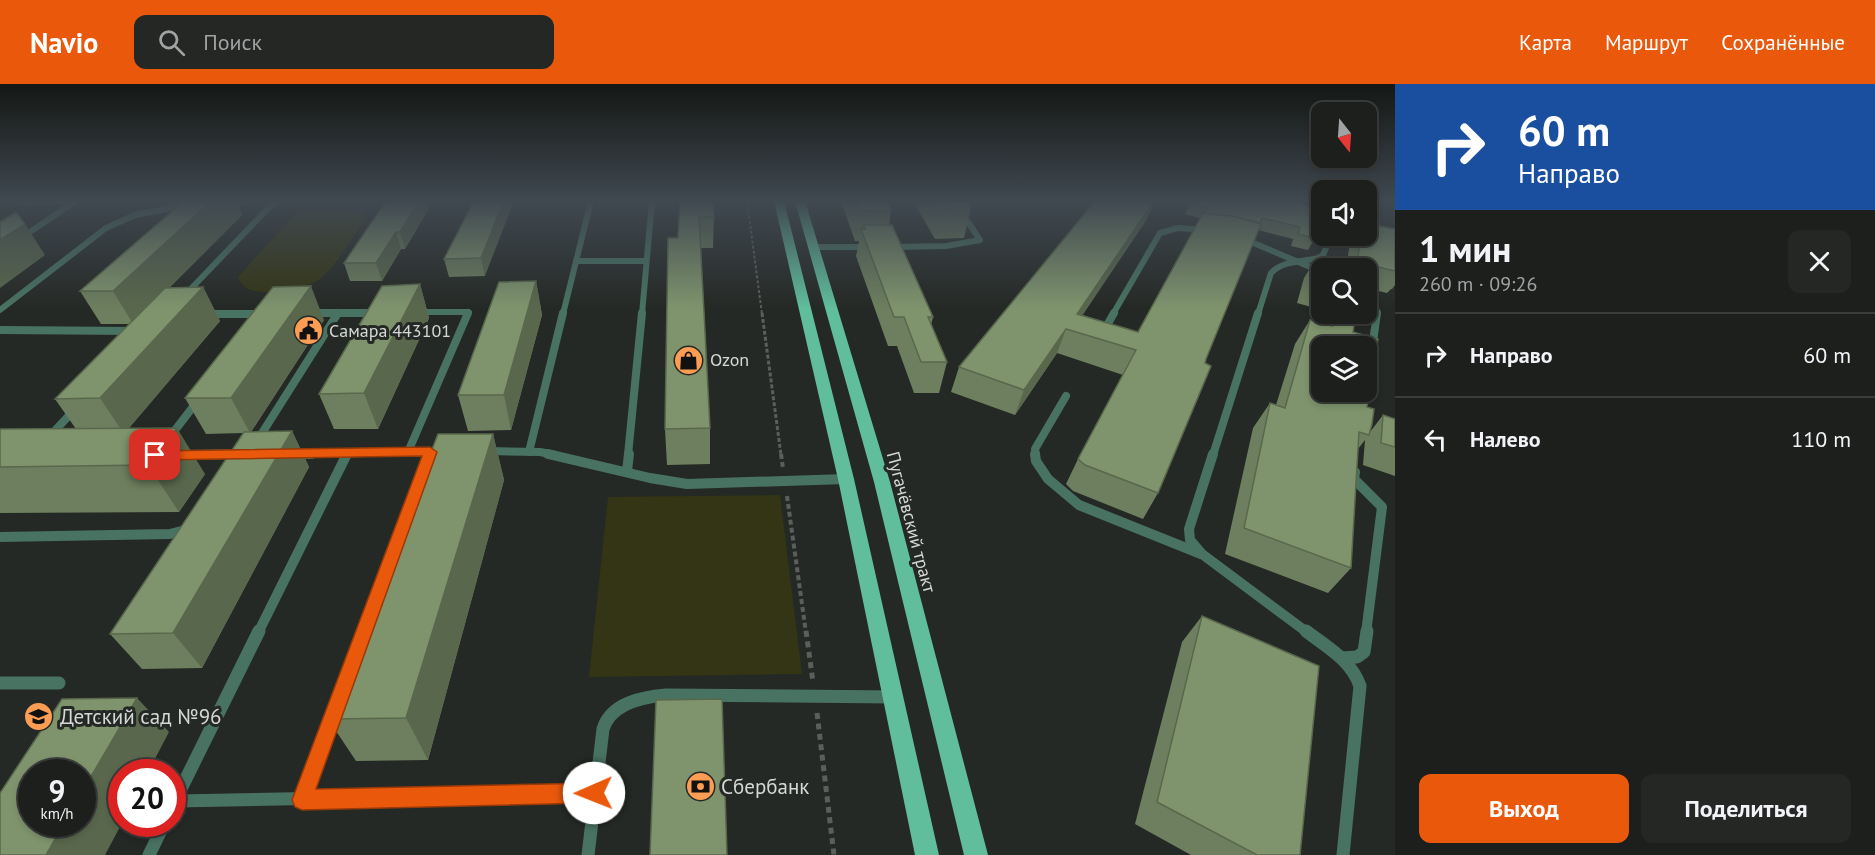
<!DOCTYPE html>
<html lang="ru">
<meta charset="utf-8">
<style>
:root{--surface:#1c1f1c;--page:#252725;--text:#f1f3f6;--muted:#a0a2a3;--line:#3a3d3b;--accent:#ea580c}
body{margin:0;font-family:"PT Sans",sans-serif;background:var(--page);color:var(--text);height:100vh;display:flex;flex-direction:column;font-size:22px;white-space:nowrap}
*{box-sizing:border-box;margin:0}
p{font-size:20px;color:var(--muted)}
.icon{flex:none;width:33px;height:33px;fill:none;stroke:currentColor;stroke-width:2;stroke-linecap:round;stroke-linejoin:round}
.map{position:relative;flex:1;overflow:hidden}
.drawer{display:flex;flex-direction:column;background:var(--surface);width:480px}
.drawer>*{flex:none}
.top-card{background:#1a4fa0;color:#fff;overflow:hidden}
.needle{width:39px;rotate:163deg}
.buttons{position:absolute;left:1311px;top:18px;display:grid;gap:12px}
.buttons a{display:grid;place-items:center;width:66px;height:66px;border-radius:12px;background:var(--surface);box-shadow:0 3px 9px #0003,0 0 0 2px var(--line);font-size:30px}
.speed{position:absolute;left:18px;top:675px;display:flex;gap:12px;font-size:30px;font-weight:700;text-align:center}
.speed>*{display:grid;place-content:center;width:78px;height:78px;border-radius:50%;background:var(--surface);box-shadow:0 3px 9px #0003,0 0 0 2px var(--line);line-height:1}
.speed small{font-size:15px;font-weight:400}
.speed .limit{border:9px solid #d22;background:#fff;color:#111}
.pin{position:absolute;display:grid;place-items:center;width:51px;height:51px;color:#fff;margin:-26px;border-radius:12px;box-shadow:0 3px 9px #0006}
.me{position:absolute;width:66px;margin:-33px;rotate:269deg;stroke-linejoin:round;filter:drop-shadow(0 0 4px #0008)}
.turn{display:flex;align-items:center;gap:21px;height:126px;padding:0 24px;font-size:27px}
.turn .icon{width:78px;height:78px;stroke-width:2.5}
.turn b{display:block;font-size:42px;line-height:51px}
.round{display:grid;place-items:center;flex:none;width:63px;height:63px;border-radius:12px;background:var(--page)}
.summary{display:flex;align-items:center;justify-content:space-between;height:102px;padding:0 24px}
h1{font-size:36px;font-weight:700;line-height:45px}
.primary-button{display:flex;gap:12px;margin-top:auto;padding:12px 24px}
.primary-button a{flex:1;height:69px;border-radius:12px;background:var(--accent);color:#fff;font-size:24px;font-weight:700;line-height:69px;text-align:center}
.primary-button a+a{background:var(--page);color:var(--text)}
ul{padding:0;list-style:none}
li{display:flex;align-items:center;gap:18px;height:84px;padding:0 24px;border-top:2px solid var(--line)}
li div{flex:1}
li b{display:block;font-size:22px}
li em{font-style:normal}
header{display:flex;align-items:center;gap:36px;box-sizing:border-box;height:84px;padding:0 30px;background:var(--accent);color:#fff}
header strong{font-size:28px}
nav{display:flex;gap:33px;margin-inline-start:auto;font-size:21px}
.search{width:420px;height:54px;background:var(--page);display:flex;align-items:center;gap:15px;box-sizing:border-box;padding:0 21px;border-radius:12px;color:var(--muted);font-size:22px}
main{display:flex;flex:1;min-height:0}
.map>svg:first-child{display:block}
</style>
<header>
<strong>Navio</strong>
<div class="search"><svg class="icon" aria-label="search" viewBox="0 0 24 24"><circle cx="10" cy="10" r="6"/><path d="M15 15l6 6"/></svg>Поиск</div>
<nav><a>Карта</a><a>Маршрут</a><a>Сохранённые</a></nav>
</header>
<main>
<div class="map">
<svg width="1395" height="771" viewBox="0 0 1395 771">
<rect width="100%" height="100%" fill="#252925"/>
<g fill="#333514">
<path d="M318,125L363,127L366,135C355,150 335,183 321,194C306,206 282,208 264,208C251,207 244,206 238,193L294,131Z"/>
<polygon points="780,411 802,590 589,593 608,413"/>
</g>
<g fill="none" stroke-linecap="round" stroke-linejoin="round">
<polyline stroke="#5b5f5b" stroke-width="2" stroke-dasharray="3 2" stroke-linecap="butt" points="747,117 762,230"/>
<polyline stroke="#5b5f5b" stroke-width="3" stroke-dasharray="4 2" stroke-linecap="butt" points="762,229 781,371"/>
<g stroke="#5b5f5b" stroke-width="4" stroke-dasharray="5 3" stroke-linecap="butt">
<polyline points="781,370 783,384"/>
<polyline points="787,412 806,549"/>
</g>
<g stroke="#5b5f5b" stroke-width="5" stroke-dasharray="6 4.5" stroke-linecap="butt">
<polyline points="806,547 813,598"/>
<polyline points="817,629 834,771"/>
</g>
<g stroke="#487363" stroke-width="6">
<polyline points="22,118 73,117"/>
<polyline points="227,119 249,117"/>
<polyline points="1244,155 1322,188"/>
<polyline points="812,163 870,163"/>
<polyline points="890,163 946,162 980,156 954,117"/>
<polyline points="0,168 76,117"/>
<polyline points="576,177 646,177"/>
<polyline points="1366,210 1375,216 1377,230"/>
<polyline points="185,211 275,117"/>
<polyline points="0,226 106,144 135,131 171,124 188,117"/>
<polyline points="416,228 468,228 467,230"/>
<polyline points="311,229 378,229"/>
<polyline points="206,230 264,230"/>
<polyline points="563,230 591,117"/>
<polyline points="642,230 652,117"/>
<polyline points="1113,230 1160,149 1178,144 1207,146"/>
<path d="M1258,230L1271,189C1283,176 1303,178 1319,174L1323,171L1331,152"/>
</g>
<g stroke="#487363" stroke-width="8">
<polyline points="311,229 378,229"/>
<polyline points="206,230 264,230"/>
<polyline points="1106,243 1114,229"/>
<polyline points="0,246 133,247"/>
<polyline points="1372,265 1377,229"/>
<polyline points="50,352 75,325"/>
<polyline points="169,354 199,315"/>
<polyline points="257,357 338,229"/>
<polyline points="486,367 540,368 555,371"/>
<polyline points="408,368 468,229"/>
<polyline points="529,368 563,229"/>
<polyline points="291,370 442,368"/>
<polyline points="183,371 241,370"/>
<polyline points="346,371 347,369"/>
<polyline points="429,371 430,368"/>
<polyline points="628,371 642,229"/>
<polyline points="1036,371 1035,365 1066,312"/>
<polyline points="1213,371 1258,229"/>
</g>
<g stroke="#487363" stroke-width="10">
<polyline points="291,370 312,370"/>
<polyline points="548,370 650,394 687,400 846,395"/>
<polyline points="1035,370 1036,377 1048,395 1079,421 1201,470"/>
<polyline points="1213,370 1189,445 1190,456 1202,470 1308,549"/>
<polyline points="183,371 241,370"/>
<polyline points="627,387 629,370"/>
<polyline points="1355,388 1354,395 1382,423 1366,549"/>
<polyline points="409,426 429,370"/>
<polyline points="0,453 170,450 189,445"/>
<polyline points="258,549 347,370"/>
</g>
<g stroke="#487363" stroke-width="13">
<path d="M1306,547C1327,563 1351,576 1360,602L1343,771"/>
<polyline points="1342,574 1357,573 1364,568 1367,547"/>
<polyline points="0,599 59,599"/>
<polyline points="302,716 335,628"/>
<polyline points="176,717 595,709"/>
<polyline points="172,723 259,547"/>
<polyline points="149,771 164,740"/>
<path d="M588,771L603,645C611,619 642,613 666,611L894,613"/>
</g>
<g fill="#60be9d" fill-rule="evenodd">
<polygon points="774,117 784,117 854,395 939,771 915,771 838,395"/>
<polygon points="795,117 805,117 890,398 988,771 964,771 874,398"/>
</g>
</g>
<g fill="#6d7f5e">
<polygon points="184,117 236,117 242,131 169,204 203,203 220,237 129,344 205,390 179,428 0,429 0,345 76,345 55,315 129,240 101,240 80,207"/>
<polygon points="386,117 427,117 429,124 405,165 401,165 382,197 350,197 344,179"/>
<polygon points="474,117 485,192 449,193 444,175"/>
<polygon points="680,117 714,133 713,164 701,164 710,344 710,380 667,381 665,345"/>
<polygon points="841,117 887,117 891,126 889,141 933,233 931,241 947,278 939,309 914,309 897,262 888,262 856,172 859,157 855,157"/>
<polygon points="913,117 967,117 971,123 964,154 935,155"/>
<polygon points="1294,117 1315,154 1308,166 1291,162 1293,155 1258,146 1206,275 1158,409 1143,435 1073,407 1066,400 1078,375 1123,291 1057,269 1015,331 951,308 959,283 1147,135 1082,231 1138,248 1200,134 1185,130 1190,119"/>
<polygon points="1379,142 1395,145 1395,201 1392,205 1391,205 1387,209 1366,204 1366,184 1322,184 1322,226 1297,219 1304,194 1318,171 1347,178 1351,152 1366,152"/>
<polygon points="536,197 542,231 511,346 468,347 458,311"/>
<polygon points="420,200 429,234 378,345 334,345 319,310"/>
<polygon points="1322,230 1356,230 1353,248 1367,323 1370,348 1383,331 1395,335 1395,392 1363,381 1365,356 1358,365 1351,484 1328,509 1225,470 1253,344 1270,319 1276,321 1295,260 1310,236 1320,239"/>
<polygon points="324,236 251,348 292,347 309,383 202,584 142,585 110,550 243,349 206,350 185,314"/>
<polygon points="493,350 504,396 428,676 356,677 328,635"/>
<polygon points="1202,532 1300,771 1191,771 1135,740 1182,558"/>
</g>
<g fill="#59684c">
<polygon points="211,117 236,117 242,131 133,240 113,207"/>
<polygon points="419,117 427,117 429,124 405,165 400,148"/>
<polygon points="504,117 514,117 485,192 481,174"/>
<polygon points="1154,117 1155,117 1147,135 1072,247 1077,230"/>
<polygon points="25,140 45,171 0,204 0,156"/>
<polygon points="396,148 401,165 382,197 376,179"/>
<polygon points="536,197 542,231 511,346 504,311"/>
<polygon points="420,200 429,234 378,345 364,309"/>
<polygon points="311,202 324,236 250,349 231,314"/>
<polygon points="203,203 220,237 124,350 100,314"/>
<polygon points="1066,245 1057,269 1015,331 1024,306"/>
<polygon points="177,344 205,390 179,428 148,381"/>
<polygon points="292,347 309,383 202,584 173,549"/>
<polygon points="493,350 504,396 428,676 406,634"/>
<polygon points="137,614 169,648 148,688 122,688 122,739 105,771 46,771 64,740 82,740 82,708"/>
</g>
<g fill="#7f946d" stroke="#59684c" stroke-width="1.5" fill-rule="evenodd">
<polygon points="184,117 211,117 113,207 80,207"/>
<polygon points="386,117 419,117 400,148 396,148 376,179 344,179"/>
<polygon points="474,117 504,117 481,174 444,175"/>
<polygon points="680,117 713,117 714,133 699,133 710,344 665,345 668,154 678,154"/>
<polygon points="856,117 887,117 891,126 860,127"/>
<polygon points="937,117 967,117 971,123 942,125"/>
<polygon points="1095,117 1154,117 1077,230 1138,248 1203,129 1233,132 1261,140 1206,275 1205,279 1211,282 1158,409 1085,381 1078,375 1136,266 1066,245 1024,306 959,283"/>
<polygon points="1193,117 1294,117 1322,126 1322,138 1315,154 1298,150 1300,143 1262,134 1260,139 1233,132 1204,129 1207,123 1190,119"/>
<polygon points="1366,117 1378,117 1379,142 1395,145 1395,187 1357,178 1361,152 1366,152"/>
<polygon points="16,128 25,140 0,156 0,138"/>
<polygon points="863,141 892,141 933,233 928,233 947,278 921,278 904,233 894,233 861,145 865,145"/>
<polygon points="1318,171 1363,182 1363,184 1322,184 1322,199 1311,196"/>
<polygon points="536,197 504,311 458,311 499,198"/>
<polygon points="420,200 364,309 319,310 382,202"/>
<polygon points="311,202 231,314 185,314 273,203"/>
<polygon points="203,203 100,314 55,315 165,204"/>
<path d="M1334,230H1356L1353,248L1378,255L1367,323L1374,325L1372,340L1369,351L1359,348L1351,484L1244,444L1270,319L1285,324L1310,236L1332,242ZM1322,262H1366V308H1322Z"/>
<polygon points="1383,331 1395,335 1395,363 1381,359"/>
<polygon points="177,344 148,381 0,383 0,345"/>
<polygon points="292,347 173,549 110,550 244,348"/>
<polygon points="438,350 493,350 406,634 328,635"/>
<polygon points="1202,532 1319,582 1300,771 1257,771 1157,718"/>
<polygon points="137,614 82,708 82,688 32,688 32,740 64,740 46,771 0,771 0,709 62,615"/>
<polygon points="722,615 727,771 650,771 656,616"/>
</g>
<linearGradient id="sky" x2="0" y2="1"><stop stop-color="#141714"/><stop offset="0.52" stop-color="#404951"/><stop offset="1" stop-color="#404951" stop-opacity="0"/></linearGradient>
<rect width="1395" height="225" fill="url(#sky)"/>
<polygon fill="#ea580c" stroke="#983908" stroke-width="1.5" points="430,363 437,368 316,705 594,699 601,702 604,709 601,716 594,719 302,726 295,723 292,716 422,372 155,376 148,371 155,367"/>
<defs>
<symbol id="civic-disc" viewBox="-11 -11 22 22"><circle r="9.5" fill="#fc9d53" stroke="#252925"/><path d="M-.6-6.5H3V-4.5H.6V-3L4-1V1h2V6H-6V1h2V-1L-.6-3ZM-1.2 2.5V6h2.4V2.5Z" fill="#111"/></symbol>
<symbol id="shop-disc" viewBox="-11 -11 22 22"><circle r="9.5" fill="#fc9d53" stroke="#252925"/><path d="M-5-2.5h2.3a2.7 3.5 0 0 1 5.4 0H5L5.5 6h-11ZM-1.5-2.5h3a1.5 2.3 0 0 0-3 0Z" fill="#111"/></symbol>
<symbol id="school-disc" viewBox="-11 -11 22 22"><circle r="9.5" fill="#fc9d53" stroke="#252925"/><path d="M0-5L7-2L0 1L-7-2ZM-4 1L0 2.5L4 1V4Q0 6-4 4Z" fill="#111"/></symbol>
<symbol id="bank-disc" viewBox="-11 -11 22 22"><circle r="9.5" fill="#fc9d53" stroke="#252925"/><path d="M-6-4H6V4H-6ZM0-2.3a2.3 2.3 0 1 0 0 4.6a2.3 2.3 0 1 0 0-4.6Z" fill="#111"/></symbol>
</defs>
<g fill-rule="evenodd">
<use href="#civic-disc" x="292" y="230" width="33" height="33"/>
<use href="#shop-disc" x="672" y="260" width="33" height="33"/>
<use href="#school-disc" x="22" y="616" width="33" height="33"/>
<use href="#bank-disc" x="684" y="686" width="33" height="33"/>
</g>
<g text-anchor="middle" stroke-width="6" stroke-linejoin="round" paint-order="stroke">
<g font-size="18" fill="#d5d8d6" stroke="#252925" text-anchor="start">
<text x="329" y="253">Самара 443101</text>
<text x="710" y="282">Ozon</text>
</g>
<g font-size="18" fill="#d5d8d6" stroke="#252925">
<text transform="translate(911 438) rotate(75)" y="6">Пугачёвский тракт</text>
</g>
<g font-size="21" fill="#d5d8d6" stroke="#252925" text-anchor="start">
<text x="60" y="640">Детский сад №96</text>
<text x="721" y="710">Сбербанк</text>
</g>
</g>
</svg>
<div class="buttons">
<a><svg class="needle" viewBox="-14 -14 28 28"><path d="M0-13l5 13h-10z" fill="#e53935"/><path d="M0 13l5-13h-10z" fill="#a0a2a3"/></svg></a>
<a><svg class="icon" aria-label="sound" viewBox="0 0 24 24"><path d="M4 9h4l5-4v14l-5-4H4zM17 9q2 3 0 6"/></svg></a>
<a><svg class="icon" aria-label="search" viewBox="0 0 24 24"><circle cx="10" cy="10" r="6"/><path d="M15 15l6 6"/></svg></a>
<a><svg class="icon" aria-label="layers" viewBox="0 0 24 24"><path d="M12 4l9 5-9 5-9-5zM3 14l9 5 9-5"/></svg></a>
</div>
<div class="speed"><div>9<small>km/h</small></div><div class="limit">20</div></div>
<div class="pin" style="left:155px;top:371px;background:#d93025"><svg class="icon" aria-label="arrive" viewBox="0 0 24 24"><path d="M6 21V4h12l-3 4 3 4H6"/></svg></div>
<svg class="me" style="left:594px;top:709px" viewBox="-20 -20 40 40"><circle r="19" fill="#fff"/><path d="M0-13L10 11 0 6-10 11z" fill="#ea580c"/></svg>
</div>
<section class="drawer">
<div class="top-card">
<div class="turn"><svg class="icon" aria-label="right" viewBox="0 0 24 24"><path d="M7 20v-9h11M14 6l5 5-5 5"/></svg><div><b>60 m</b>Направо</div></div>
</div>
<div class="summary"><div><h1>1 мин</h1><p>260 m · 09:26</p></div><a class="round"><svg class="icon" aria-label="close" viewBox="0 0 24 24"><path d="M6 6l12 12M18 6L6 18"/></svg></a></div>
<ul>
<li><svg class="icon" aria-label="right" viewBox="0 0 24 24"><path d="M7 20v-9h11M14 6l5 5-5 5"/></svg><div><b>Направо</b></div><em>60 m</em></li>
<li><svg class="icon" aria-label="left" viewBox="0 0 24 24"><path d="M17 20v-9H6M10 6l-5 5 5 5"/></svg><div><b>Налево</b></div><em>110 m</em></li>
</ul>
<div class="primary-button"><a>Выход</a><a>Поделиться</a></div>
</section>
</main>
